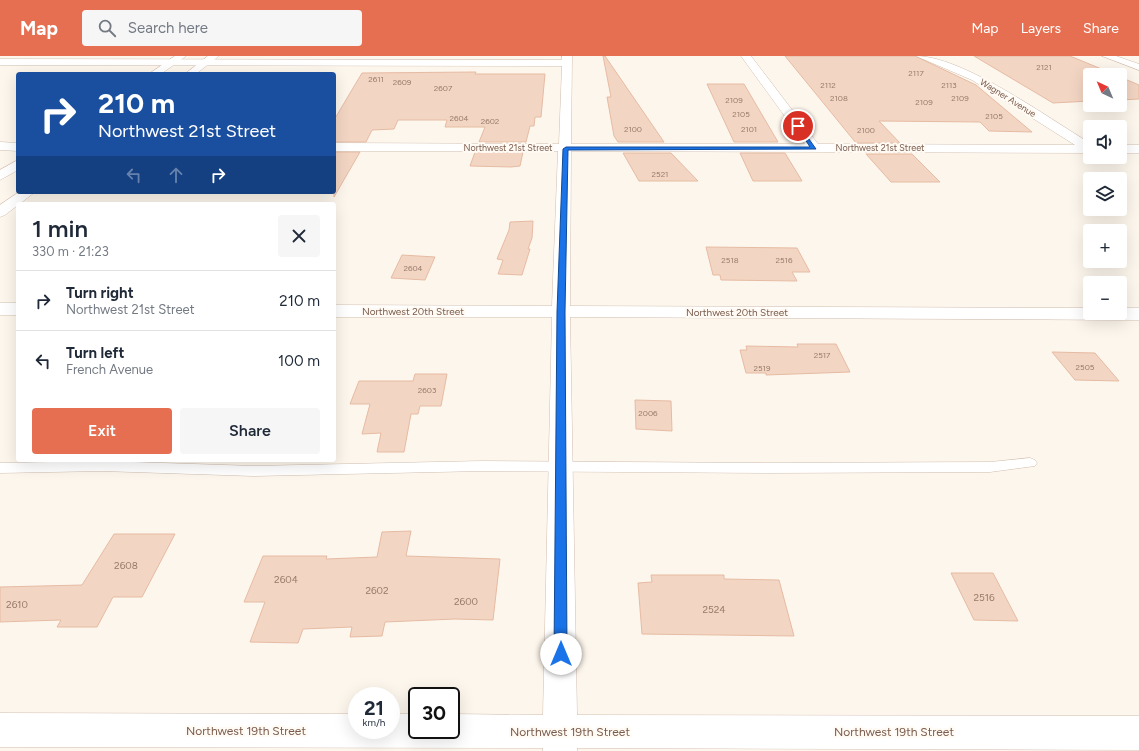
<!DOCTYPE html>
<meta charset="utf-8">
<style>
:root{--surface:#fff;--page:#f6f6f7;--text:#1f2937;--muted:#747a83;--line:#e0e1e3;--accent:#e76f51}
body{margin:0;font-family:Figtree,sans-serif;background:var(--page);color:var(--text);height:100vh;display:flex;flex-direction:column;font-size:15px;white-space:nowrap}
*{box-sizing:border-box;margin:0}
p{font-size:13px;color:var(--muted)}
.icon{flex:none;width:22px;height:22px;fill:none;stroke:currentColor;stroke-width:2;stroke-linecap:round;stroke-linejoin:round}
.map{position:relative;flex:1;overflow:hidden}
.side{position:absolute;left:16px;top:146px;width:320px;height:260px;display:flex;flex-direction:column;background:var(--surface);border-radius:4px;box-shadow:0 4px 16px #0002}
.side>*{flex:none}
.banner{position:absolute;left:16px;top:16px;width:320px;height:122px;border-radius:4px;box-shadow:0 4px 16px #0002;background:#1a4fa0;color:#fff;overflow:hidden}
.needle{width:26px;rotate:316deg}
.tools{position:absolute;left:1083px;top:12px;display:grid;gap:8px}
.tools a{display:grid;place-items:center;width:44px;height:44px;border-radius:4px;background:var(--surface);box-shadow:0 4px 16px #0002;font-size:20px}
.speed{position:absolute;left:348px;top:631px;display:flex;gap:8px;font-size:20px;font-weight:700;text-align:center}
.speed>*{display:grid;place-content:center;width:52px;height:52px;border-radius:50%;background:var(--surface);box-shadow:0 4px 16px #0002;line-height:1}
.speed small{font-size:10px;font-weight:400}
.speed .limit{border:2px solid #111;border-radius:6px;background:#fff;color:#111}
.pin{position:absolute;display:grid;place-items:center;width:34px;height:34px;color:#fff;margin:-17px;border:2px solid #fff;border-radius:50%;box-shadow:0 1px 4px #0007}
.me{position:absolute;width:44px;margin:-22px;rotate:0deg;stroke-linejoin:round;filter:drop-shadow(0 0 3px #0008)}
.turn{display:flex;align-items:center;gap:14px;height:84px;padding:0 16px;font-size:18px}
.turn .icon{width:52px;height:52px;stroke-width:2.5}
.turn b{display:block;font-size:28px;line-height:34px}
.lanes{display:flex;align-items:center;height:38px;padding:0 16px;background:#0003;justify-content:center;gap:20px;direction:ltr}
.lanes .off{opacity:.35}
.round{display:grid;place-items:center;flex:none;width:42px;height:42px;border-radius:4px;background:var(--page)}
.headline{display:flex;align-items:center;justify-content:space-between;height:68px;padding:0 16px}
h1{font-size:24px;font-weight:600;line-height:30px}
.action{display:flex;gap:8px;margin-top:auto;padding:8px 16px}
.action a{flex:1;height:46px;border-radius:4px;background:var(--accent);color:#fff;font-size:16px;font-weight:600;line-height:46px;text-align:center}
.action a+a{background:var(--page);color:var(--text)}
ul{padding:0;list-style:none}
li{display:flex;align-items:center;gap:12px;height:60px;padding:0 16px;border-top:1px solid var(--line)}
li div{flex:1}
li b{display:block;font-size:15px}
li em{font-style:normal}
header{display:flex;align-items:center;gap:24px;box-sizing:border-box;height:56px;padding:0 20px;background:var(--accent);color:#fff}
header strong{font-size:19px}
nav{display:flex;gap:22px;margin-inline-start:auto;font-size:14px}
.search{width:280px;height:36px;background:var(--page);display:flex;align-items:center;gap:10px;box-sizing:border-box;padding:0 14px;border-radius:4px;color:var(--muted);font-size:15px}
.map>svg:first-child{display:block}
</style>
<header>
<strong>Map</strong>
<div class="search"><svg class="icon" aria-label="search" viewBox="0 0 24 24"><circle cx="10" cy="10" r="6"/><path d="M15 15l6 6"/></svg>Search here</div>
<nav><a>Map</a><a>Layers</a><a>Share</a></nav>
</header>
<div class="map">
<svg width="1139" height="695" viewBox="0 0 1139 695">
<rect width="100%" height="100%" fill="#fdf6ec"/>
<g fill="#f3d5c3" stroke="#e6bba3">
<polygon points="603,0 605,0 664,86 618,86 614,80 607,41 611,41"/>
<polygon points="785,0 915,0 976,29 1032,76 989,75 980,66 879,65 900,87 856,87"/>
<polygon points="974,0 1070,0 1116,19 1090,19 1090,45 1053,47"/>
<polygon points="476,16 475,18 545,18 541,61 535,61 534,70 530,70 526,86 479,86 485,71 445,71 447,64 398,64 394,73 372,74 366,86 334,86 334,64 362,17"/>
<polygon points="1120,21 1139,29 1139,43 1120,44"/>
<polygon points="707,28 744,28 778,86 734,86"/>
<polygon points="334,96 360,96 334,141"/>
<polygon points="475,96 523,96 520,110 511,111 470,110"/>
<polygon points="623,97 671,97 698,125 639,125"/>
<polygon points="740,97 785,97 802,125 753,125"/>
<polygon points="866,98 912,98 940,126 891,126"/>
<polygon points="533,165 532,182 528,193 530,193 522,219 498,218 503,204 497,203 509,174 510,166"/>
<polygon points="706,191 797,192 810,216 792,216 797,225 721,224 720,219 713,219"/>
<polygon points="402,199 435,201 425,224 391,222"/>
<polygon points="797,288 836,288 850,316 766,319 766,317 746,317 740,294 747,294 746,290 798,291"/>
<polygon points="1052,296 1095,297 1119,325 1075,324"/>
<polygon points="415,318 447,318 441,350 420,350 418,358 411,358 404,396 377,396 381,377 362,378 370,348 350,348 359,325 413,325"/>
<polygon points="635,344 671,345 672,375 636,373"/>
<polygon points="411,475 406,500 500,503 493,564 455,563 385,566 382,580 350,581 352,571 303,573 298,587 250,586 265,546 244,546 263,500 327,500 326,503 377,501 382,476"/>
<polygon points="114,478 175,478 142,541 113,541 97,571 57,571 61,564 0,566 0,531 82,529"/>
<polygon points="951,517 993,517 1018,565 974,564"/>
<polygon points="651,519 724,519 724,523 779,524 794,580 642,578 638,527 652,526"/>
</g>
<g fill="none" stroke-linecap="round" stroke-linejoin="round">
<defs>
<polygon id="service" points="1030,402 1035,404 1037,407 1035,410 990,416 769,417 482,415 254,420 102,415 0,417 0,407 102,405 254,410 482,405 769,407 990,406"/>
<g id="minor">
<path d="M562,0H572L571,88H805L741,0H751L818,88L1075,89L972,24L916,0C963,0 1048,62 1090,87V97L571,95L570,250L1090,252V257H1120V252H1139V264L570,261L577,659L1139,660V694L577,692V695H543V692L0,691V657L357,658V674H391V658H417V674H451V658L543,659L552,261H334V249L552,250L558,95H334V87L559,88L562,10L0,9V3L562,4Z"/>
<polygon points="1102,0 1116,0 1139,8 1139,14"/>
<polygon points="0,86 18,87 18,95 0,94"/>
<rect x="1120" y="89" width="19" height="8"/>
<rect x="0" y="247" width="18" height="12"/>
</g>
<g id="secondary">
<polygon points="175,0 186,0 161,18 149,18"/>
<polygon points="208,0 219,0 196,18 185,18"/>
<polygon points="18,104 18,114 0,124 0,114"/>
<polygon points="19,136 35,136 5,159 0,161 0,149"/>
</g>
</defs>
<use href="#service" stroke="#d1beb0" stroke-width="1"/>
<use href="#minor" stroke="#d1beb0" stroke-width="1"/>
<use href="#secondary" stroke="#d6c0b0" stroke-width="1"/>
<use href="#service" fill="#fff" fill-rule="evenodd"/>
<use href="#minor" fill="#fff" fill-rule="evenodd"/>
<use href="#secondary" fill="#fff" fill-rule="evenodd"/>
</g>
<polygon fill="#1a73e8" stroke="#114b97" points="796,69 799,69 816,93 568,94 565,256 567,598 565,602 561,604 556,602 554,598 557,256 563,93 566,91 810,91"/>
<g text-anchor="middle" stroke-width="4" stroke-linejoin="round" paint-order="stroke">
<g font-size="8" fill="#987a6a">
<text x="1044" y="14">2121</text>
<text x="916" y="20">2117</text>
<text x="376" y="26">2611</text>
<text x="402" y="29">2609</text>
<text x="828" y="32">2112</text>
<text x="949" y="32">2113</text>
<text x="443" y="35">2607</text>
<text x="839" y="45">2108</text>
<text x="960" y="45">2109</text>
<text x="734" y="47">2109</text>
<text x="924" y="49">2109</text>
<text x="741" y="61">2105</text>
<text x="994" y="63">2105</text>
<text x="459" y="65">2604</text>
<text x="490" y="68">2602</text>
<text x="633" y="76">2100</text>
<text x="749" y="76">2101</text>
<text x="866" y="77">2100</text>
<text x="660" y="121">2521</text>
<text x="730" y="207">2518</text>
<text x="784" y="207">2516</text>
<text x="413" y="215">2604</text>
<text x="822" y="302">2517</text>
<text x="1085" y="314">2505</text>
<text x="762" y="315">2519</text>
<text x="427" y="337">2603</text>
<text x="648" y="360">2006</text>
</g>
<g font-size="9" fill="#7a5c4d" stroke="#fffaf3">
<text transform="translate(1008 42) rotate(32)" y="3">Wagner Avenue</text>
<text x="508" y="95">Northwest 21st Street</text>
<text x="880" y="95">Northwest 21st Street</text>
</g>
<g font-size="10" fill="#7a5c4d" stroke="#fffaf3">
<text x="413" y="259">Northwest 20th Street</text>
<text x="737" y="260">Northwest 20th Street</text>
</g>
<g font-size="10" fill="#987a6a">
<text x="126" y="513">2608</text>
<text x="286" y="527">2604</text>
<text x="377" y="538">2602</text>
<text x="984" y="545">2516</text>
<text x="466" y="549">2600</text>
<text x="17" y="552">2610</text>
<text x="714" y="557">2524</text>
</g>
<g font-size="12" fill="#7a5c4d" stroke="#fffaf3">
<text x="246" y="679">Northwest 19th Street</text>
<text x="570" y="680">Northwest 19th Street</text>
<text x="894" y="680">Northwest 19th Street</text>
</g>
</g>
</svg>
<div class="tools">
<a><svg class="needle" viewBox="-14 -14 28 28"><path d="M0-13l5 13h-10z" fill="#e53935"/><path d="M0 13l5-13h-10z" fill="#747a83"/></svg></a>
<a><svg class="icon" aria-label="sound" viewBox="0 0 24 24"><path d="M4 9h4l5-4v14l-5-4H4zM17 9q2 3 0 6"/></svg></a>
<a><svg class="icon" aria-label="layers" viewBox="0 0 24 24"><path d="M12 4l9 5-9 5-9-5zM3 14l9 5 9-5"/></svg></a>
<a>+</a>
<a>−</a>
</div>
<div class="speed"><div>21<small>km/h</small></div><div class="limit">30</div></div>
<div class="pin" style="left:798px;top:70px;background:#d93025"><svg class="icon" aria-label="arrive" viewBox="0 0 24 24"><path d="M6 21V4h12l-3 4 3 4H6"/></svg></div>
<svg class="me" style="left:561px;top:598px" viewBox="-20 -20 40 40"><circle r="19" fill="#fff"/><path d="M0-13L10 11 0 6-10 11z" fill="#1a73e8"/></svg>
<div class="banner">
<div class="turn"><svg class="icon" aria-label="right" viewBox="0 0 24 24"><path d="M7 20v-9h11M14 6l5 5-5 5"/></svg><div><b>210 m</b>Northwest 21st Street</div></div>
<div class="lanes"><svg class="icon off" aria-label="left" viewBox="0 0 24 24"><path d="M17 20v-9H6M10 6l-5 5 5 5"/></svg><svg class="icon off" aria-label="ahead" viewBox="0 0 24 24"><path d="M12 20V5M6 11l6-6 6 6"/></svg><svg class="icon" aria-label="right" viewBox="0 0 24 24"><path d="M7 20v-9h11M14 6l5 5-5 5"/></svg></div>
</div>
<section class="side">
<div class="headline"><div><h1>1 min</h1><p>330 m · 21:23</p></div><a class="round"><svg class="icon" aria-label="close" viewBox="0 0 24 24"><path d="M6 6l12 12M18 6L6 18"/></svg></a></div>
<ul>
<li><svg class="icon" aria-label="right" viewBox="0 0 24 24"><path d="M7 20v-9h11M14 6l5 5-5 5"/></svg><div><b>Turn right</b><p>Northwest 21st Street</p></div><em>210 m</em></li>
<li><svg class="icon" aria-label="left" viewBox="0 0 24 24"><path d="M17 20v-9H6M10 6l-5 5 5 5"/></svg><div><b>Turn left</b><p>French Avenue</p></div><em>100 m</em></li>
</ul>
<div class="action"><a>Exit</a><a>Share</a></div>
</section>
</div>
